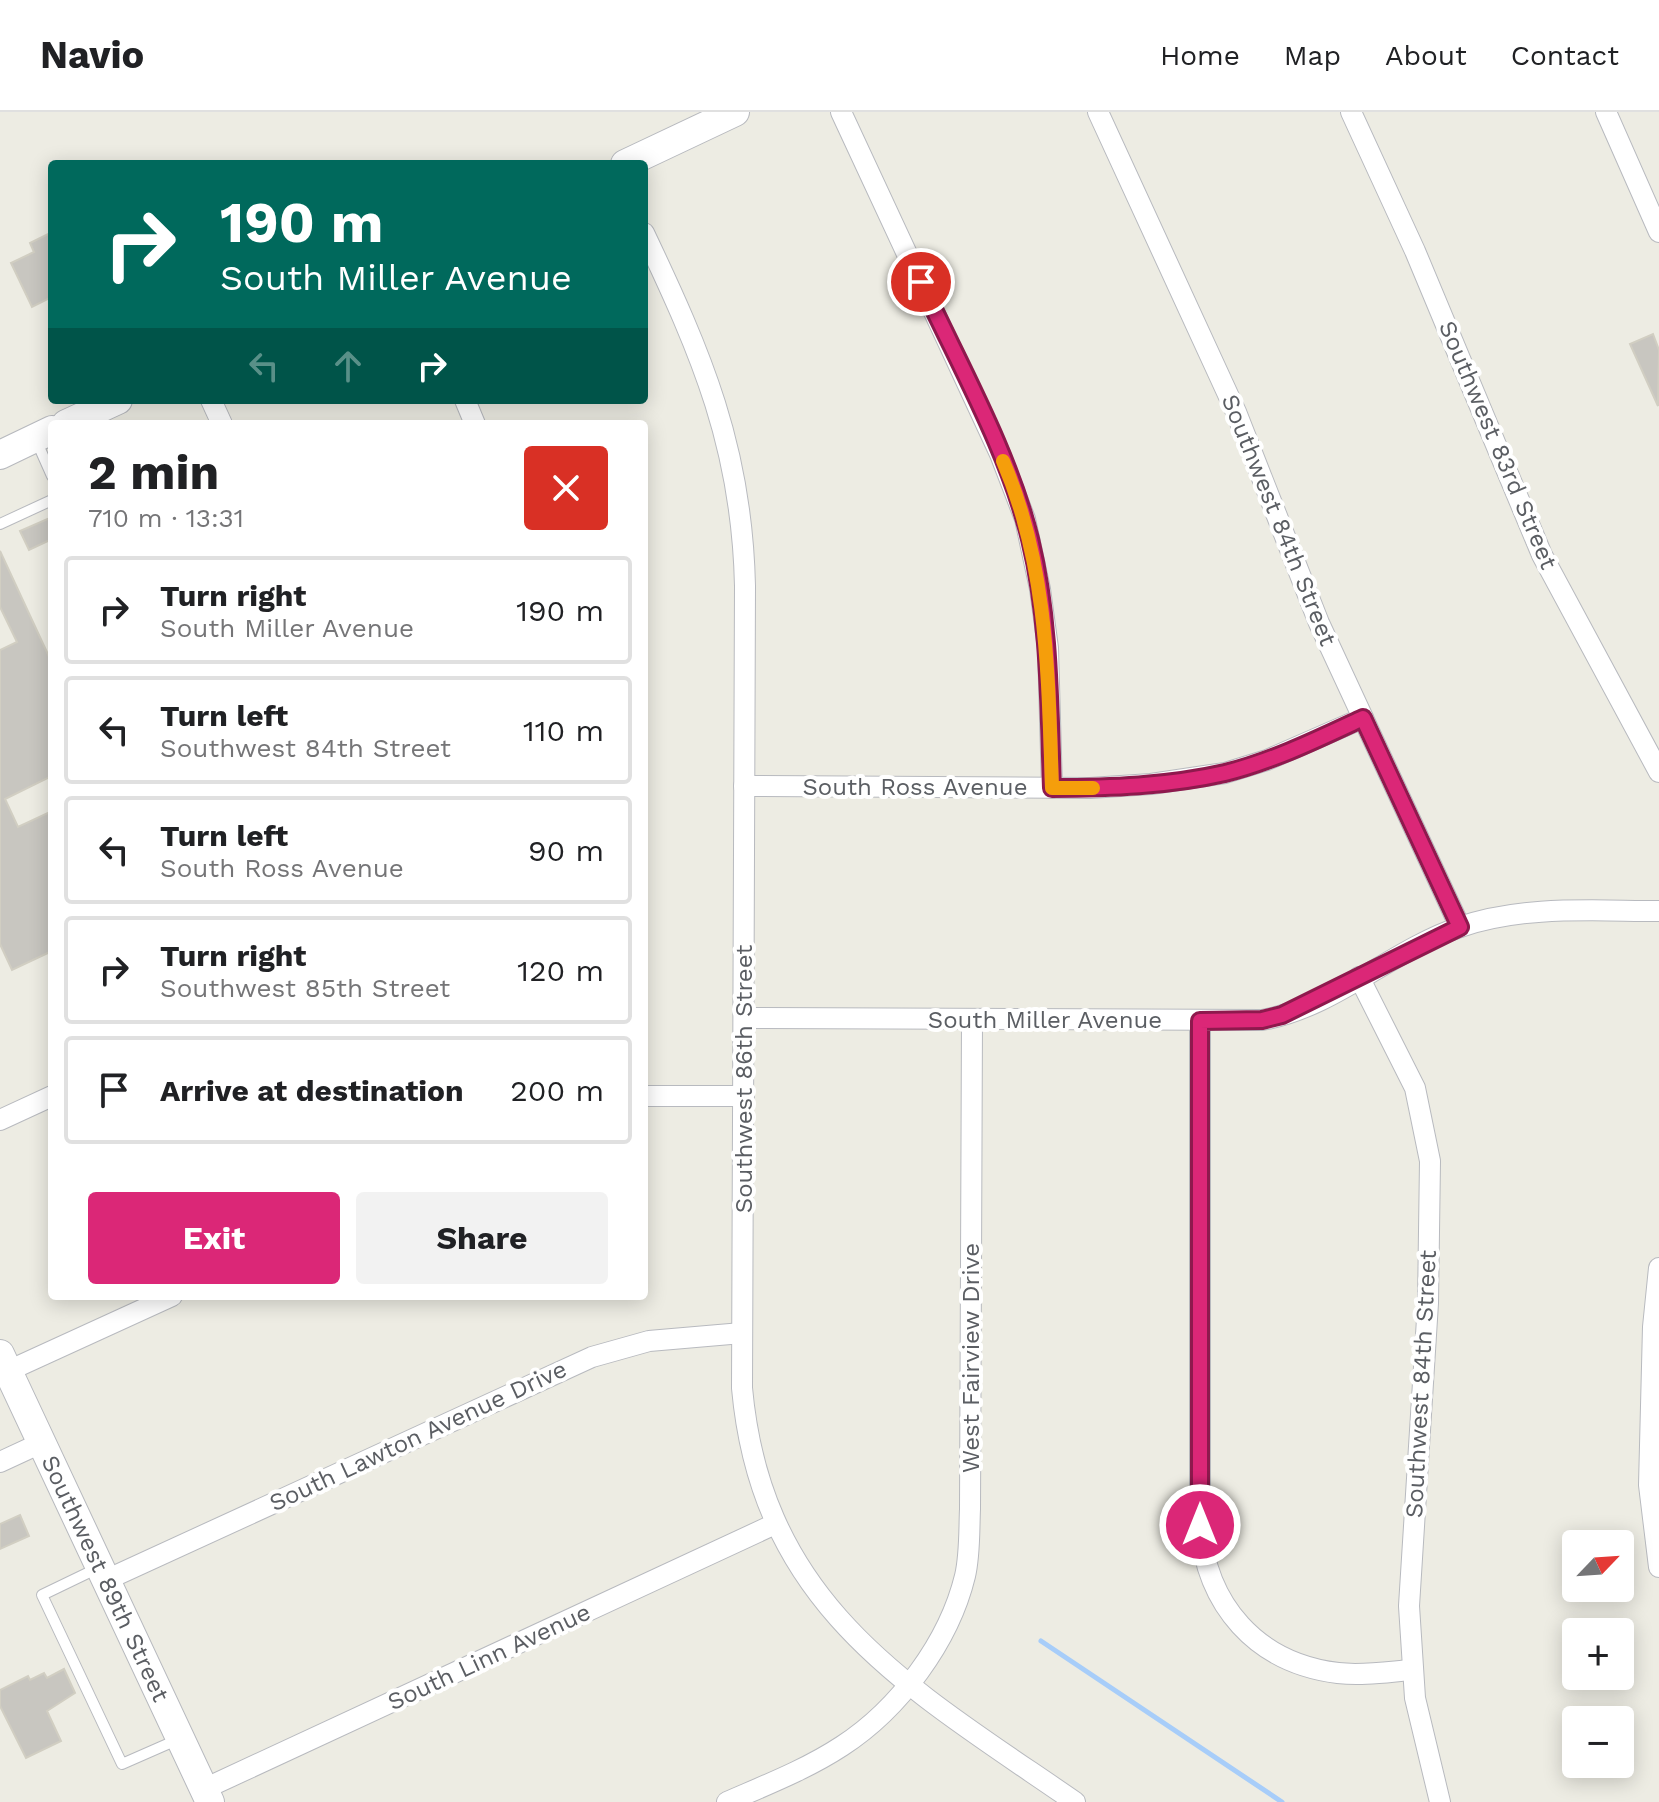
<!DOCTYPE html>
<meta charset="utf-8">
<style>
:root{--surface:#fff;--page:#f2f2f2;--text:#202124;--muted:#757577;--line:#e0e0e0;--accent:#db2777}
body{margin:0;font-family:"Work Sans",sans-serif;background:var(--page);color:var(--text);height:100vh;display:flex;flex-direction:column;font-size:30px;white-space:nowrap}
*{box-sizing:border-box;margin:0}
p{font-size:26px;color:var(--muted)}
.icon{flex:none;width:44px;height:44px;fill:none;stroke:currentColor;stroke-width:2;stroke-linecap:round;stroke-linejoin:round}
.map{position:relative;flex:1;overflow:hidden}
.sheet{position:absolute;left:48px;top:308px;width:600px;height:880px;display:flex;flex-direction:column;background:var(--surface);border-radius:8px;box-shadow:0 4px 20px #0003}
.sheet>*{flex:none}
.hud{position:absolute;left:48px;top:48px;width:600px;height:244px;border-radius:8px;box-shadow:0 4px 20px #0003;background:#00695c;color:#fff;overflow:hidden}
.needle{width:52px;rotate:65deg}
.buttons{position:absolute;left:1562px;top:1418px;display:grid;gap:16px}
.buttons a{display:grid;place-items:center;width:72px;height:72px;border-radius:8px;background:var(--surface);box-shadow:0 4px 20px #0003;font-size:40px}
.pin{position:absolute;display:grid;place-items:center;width:68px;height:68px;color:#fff;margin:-34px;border:4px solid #fff;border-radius:50%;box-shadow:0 2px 8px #0007}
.me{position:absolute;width:88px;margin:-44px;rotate:0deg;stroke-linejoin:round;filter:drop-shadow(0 0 6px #0008)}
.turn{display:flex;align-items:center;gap:28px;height:168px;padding:0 40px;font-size:36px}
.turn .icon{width:104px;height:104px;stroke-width:2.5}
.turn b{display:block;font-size:56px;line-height:68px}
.lanes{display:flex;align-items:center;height:76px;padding:0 40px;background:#0003;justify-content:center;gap:40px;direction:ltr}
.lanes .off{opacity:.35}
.round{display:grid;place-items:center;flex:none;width:84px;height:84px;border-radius:8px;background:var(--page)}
.overview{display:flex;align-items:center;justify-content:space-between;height:136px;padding:0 40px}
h1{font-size:48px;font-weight:700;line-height:60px}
.action{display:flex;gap:16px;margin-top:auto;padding:16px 40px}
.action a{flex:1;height:92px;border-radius:8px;background:var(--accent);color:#fff;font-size:32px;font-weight:700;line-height:92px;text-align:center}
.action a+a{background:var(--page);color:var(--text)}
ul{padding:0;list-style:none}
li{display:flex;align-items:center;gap:24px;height:108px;margin:0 16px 12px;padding:0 24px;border:4px solid var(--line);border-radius:8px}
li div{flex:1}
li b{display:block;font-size:30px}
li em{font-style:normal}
header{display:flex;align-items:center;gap:48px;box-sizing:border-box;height:112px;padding:0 40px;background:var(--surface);border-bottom:2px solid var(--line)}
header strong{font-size:38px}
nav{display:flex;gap:44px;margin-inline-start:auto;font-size:28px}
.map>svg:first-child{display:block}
</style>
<header>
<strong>Navio</strong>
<nav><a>Home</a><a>Map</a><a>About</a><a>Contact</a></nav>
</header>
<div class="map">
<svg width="1659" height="1690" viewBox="0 0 1659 1690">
<rect width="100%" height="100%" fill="#edece3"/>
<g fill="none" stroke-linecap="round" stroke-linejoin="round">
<polyline stroke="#a7cdf9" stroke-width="5" points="1041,1529 1282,1690"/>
</g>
<g fill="#c8c6c0" stroke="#d1cec2" stroke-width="2">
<polygon points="52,120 52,185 32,195 11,151 34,140 30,131"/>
<polygon points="1653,222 1659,238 1658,294 1630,232"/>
<polygon points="52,405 52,427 29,438 20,419"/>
<polygon points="0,439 52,551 52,664 5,687 18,715 52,699 52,839 12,858 0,832 0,538 17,530 0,495"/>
<polygon points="20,1403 29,1424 0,1437 0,1412"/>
<polygon points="64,1557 75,1581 47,1599 61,1629 26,1646 0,1594 0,1578 28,1564 30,1568 44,1561 47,1566"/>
</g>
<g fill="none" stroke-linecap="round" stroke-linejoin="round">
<defs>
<g id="service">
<polyline points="36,328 52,364"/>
<polyline points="0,412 52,388"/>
<polyline points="98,1456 42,1483 122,1652 179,1627"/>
</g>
<g id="minor">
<polyline points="841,0 1000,342 1025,407 1040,477 1048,536 1052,676"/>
<polyline points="1098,0 1236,300 1319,511 1460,815"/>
<polyline points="1351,0 1415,139 1542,443 1659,660"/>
<polyline points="1606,0 1659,120"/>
<path d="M644,121C702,243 742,336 745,474L742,1276C762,1496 910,1576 1075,1690"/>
<polyline points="211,288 222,312"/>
<polyline points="465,288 475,312"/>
<polyline points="744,674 1090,676 1151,672 1225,661 1267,648 1363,606"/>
<polyline points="1359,865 1415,976 1430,1049 1428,1191 1409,1494 1415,1586 1440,1690"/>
<path d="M745,906L1262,908C1333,896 1392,838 1460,815C1524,793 1593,799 1659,799"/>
<path d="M1200,909V1413C1206,1493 1256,1551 1338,1561C1362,1564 1387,1560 1411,1558"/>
<polyline points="644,984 744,984"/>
<polyline points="0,1008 52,984"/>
<polyline points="1659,1156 1653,1215 1649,1373 1659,1455"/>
<polyline points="8,1259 172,1184"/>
<polyline points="0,1350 41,1331"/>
<polyline points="106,1468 592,1245 649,1229 742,1221"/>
<polyline points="204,1677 775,1412"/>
<path d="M727,1690C766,1673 807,1657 842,1634C899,1597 949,1530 965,1464C970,1443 969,1420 970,1397L972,908"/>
</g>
<g id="secondary">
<polyline points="625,52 735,0"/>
<polyline points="66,312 118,288"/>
<polyline points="0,343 52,318"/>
<path id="s1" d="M0,1242L210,1690"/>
</g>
</defs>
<use href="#service" stroke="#b8babf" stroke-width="12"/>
<use href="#minor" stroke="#b8babf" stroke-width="22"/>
<use href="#secondary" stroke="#b7b9be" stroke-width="30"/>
<use href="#service" stroke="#fff" stroke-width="10"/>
<use href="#minor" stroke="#fff" stroke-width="20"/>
<use href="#secondary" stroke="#fff" stroke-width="28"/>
</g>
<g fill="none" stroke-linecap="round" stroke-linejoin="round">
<defs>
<path id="route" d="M921,170C959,253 1008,338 1030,427C1050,509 1049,592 1052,676C1110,676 1168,674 1225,661C1273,649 1318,627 1363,606L1460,815L1282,903L1262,908L1200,909V1413"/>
</defs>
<use href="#route" stroke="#8e194d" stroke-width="20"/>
<use href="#route" stroke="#db2777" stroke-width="14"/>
<path stroke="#f59e0b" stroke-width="14" d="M1003,349C1048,454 1048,563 1052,676H1093"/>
</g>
<g text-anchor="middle" stroke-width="8" stroke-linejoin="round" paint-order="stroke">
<g font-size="24" fill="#5b5e63" stroke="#fff">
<text transform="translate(1498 333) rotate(67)" y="8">Southwest 83rd Street</text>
<text transform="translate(1279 408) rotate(68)" y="8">Southwest 84th Street</text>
<text x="915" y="683">South Ross Avenue</text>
<text x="1045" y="916">South Miller Avenue</text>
<text transform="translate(744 967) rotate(-90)" y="8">Southwest 86th Street</text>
<text transform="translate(971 1246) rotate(-90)" y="8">West Fairview Drive</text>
<text transform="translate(1421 1272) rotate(-87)" y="8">Southwest 84th Street</text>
<text transform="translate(418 1324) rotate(-25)" y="8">South Lawton Avenue Drive</text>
<text dy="8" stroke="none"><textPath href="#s1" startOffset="248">Southwest 89th Street</textPath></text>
<text transform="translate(489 1545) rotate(-25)" y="8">South Linn Avenue</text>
</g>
</g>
</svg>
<div class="buttons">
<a><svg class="needle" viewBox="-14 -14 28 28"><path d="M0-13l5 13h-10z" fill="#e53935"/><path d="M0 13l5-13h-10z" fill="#757577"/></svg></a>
<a>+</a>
<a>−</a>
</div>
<div class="pin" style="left:921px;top:170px;background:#d93025"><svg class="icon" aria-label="arrive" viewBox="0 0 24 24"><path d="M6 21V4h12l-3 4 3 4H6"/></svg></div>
<svg class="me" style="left:1200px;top:1413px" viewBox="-20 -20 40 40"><circle r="17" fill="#db2777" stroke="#fff" stroke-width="3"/><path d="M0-11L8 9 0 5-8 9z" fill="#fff"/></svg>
<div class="hud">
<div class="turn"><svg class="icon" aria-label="right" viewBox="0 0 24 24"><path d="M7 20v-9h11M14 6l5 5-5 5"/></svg><div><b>190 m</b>South Miller Avenue</div></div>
<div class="lanes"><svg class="icon off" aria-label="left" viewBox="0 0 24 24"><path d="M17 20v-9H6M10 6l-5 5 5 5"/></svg><svg class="icon off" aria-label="ahead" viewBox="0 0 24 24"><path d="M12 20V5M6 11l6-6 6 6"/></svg><svg class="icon" aria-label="right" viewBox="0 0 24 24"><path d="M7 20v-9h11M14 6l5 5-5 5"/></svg></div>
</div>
<section class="sheet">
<div class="overview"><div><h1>2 min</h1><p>710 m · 13:31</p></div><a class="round" style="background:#d93025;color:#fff"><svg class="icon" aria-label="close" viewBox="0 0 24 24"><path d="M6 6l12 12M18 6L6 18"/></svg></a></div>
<ul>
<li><svg class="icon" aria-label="right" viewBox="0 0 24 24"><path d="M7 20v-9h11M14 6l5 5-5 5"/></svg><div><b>Turn right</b><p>South Miller Avenue</p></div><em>190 m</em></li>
<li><svg class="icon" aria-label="left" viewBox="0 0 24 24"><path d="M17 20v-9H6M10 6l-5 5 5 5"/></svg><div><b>Turn left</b><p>Southwest 84th Street</p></div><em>110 m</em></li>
<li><svg class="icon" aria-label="left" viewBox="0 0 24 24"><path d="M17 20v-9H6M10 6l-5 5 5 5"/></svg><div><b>Turn left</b><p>South Ross Avenue</p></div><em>90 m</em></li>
<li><svg class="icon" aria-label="right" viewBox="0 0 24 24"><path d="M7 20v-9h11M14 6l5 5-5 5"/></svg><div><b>Turn right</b><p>Southwest 85th Street</p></div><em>120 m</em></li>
<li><svg class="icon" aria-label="arrive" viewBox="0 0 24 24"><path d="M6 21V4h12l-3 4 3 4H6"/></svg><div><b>Arrive at destination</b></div><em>200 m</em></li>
</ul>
<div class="action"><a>Exit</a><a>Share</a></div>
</section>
</div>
